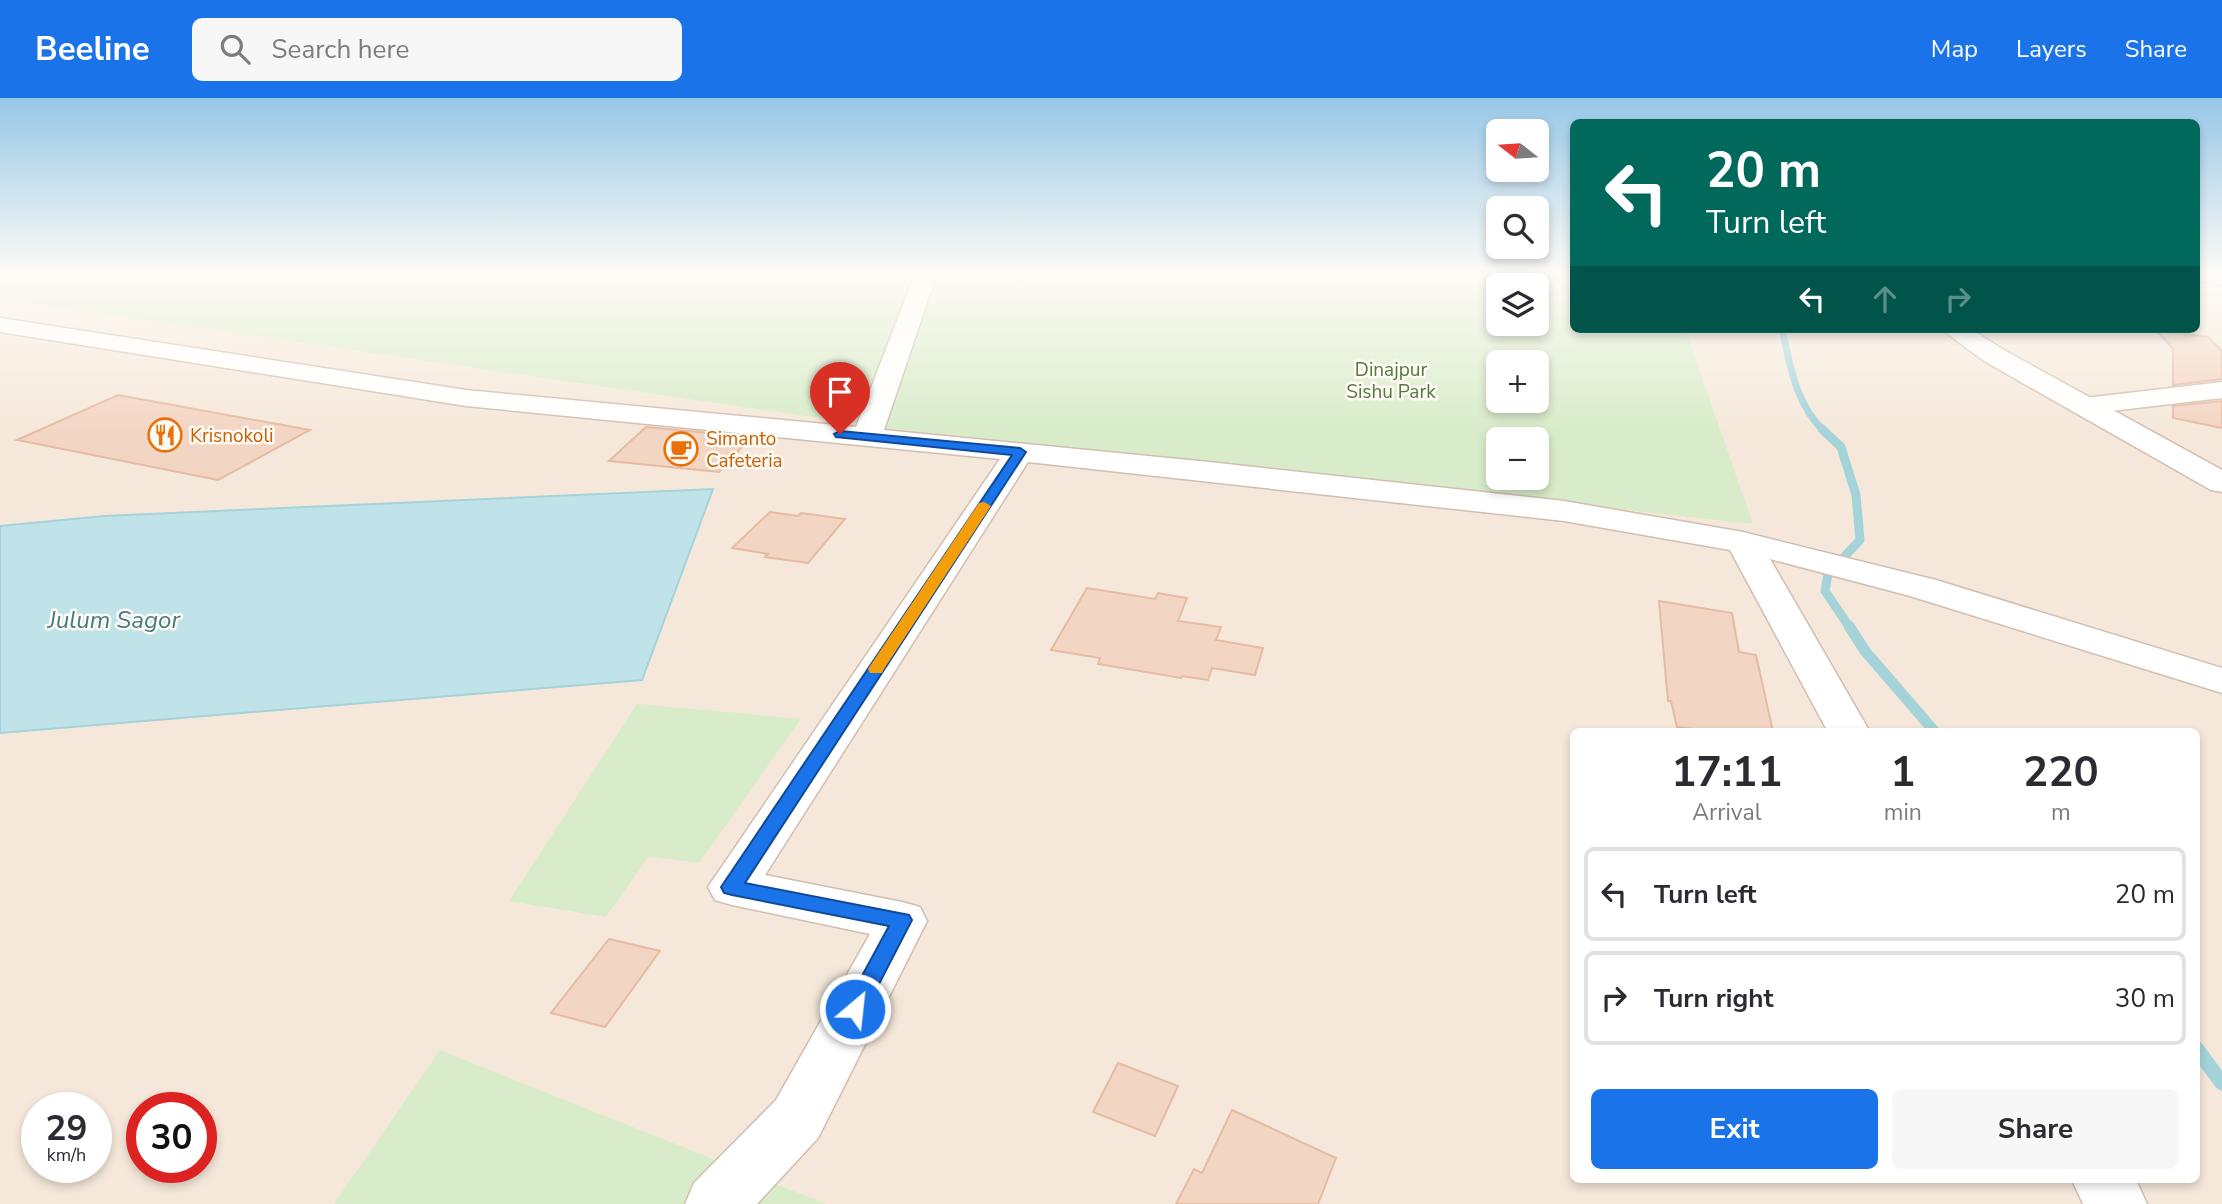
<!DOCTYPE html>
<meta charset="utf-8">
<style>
:root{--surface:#fff;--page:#f7f7f7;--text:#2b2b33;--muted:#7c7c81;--line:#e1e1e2;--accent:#1a73e8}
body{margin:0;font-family:"Nunito Sans",sans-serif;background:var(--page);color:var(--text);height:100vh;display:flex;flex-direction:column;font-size:26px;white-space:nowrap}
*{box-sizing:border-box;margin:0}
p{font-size:23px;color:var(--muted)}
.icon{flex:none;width:38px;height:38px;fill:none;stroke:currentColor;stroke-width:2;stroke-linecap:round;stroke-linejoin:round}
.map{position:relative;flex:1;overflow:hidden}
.drawer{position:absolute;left:1570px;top:630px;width:630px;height:455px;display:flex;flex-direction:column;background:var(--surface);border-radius:10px;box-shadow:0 4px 10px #0003}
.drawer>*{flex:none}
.banner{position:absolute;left:1570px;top:21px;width:630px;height:214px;border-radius:10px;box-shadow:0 4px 10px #0003;background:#00695c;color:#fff;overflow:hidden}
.needle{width:46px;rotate:287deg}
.fabs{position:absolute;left:1486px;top:21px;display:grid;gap:14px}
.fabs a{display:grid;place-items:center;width:63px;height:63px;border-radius:10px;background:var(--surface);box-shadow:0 4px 10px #0003;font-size:35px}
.speed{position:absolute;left:21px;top:994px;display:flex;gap:14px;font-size:35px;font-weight:700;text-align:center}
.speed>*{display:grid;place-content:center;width:91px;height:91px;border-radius:50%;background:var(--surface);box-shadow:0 4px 10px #0003;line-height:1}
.speed small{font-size:18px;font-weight:400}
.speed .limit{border:10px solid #d22;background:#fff;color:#111}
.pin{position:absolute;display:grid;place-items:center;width:60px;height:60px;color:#fff;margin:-72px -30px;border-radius:50% 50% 50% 0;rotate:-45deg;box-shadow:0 0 7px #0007}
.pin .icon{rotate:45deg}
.me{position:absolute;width:77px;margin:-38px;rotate:28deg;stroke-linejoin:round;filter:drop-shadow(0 0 5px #0008)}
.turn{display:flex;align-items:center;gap:24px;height:147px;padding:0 21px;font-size:32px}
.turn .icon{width:91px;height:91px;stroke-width:2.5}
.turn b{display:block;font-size:49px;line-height:60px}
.lanes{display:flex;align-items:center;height:66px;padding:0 21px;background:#0003;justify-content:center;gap:35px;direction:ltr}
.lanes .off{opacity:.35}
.eta{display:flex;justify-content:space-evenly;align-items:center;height:119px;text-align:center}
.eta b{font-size:42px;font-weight:700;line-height:49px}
.primary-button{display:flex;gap:14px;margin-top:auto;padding:14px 21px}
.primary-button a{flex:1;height:80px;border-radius:10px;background:var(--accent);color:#fff;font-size:28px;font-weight:700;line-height:80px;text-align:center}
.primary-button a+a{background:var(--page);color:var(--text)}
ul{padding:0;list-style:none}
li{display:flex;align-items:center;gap:21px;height:94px;margin:0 14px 10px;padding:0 7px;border:4px solid var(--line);border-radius:10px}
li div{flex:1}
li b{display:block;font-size:26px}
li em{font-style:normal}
header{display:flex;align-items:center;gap:42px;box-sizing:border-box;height:98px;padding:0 35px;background:var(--accent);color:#fff}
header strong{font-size:33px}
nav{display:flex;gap:38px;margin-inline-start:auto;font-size:24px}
.search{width:490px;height:63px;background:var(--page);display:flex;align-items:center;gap:18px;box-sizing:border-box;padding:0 24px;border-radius:10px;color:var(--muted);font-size:26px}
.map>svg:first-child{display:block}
</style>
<header>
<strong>Beeline</strong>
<div class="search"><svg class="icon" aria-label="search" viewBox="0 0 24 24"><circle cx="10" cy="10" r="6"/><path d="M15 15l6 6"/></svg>Search here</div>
<nav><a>Map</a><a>Layers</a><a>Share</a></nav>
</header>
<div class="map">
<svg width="2222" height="1106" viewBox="0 0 2222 1106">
<rect width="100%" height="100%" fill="#fdf6ec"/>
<path fill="#f5e8da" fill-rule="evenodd" d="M0,178H1573V231H2196V178H2222V1106H0ZM1498,187H1536V226H1498ZM1498,264H1536V303H1498ZM1498,341H1536V380H1498ZM1573,634H2196V1082H1573ZM37,1010H96V1069H37ZM142,1010H201V1069H142Z"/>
<g fill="#d8ecc9" fill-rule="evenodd">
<polygon points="0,178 920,178 875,328 0,201"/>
<path d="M935,178H1573V231H1685L1753,426L878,329ZM1498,187H1536V226H1498ZM1498,264H1536V303H1498ZM1498,341H1536V380H1498Z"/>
<polygon points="637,606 801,621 699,765 649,758 606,819 509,803"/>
<polygon points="440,952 826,1106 334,1106"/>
</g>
<polygon fill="#bfe3e8" stroke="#a5d3da" stroke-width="2" points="713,391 642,582 0,635 0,428 104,418"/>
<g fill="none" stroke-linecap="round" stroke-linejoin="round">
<path stroke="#a5d3da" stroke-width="7" d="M1782,231C1790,267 1796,307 1824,333"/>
<polyline stroke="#a5d3da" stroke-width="9" points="1822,331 1841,349 1856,397 1860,442 1828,476 1825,493 1850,530"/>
<polyline stroke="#a5d3da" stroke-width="11" points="1849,528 1865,553 1935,634"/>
<polyline stroke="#a5d3da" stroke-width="15" points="2196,950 2222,985"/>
</g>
<g fill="#f3d5c3" stroke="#e6bba3" stroke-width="2">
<polygon points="2157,233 2208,239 2222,253 2222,281 2173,287 2173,251"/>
<polygon points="118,297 310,332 218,382 17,342"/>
<polygon points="2222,303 2222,330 2173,320 2173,308"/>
<polygon points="646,329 751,339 719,374 609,363"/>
<polygon points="770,414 798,418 801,415 845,421 808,465 765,459 768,456 732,450"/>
<polygon points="1087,490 1155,501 1158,495 1187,500 1178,523 1221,529 1216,542 1263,550 1255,577 1212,570 1208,582 1182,578 1181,580 1098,566 1100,560 1051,552"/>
<polygon points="1659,503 1732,515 1739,554 1756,557 1773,634 1715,634 1677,629 1671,603 1668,603"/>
<polygon points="609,841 660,853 605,929 551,915"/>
<polygon points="1118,965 1178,988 1155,1038 1093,1014"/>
<polygon points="1232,1012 1336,1060 1318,1106 1176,1106 1194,1071 1202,1075"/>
</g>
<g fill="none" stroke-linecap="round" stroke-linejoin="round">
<defs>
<g id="minor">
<polygon points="914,178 936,178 884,332 1209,364 1564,403 1743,434 1936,482 2222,570 2222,595 1910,498 1770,461 1870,634 1828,634 1730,452 1564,423 1028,364 765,777 902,804 920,809 927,823 818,1040 757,1106 685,1106 694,1085 776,1002 870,836 732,807 715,802 708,789 1000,361 466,308 0,234 0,220 466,292 856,329"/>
<polygon points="2222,284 2222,300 2085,316 2075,314 2071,308 2075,302 2085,300"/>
<polygon points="2072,1082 2136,1082 2147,1106 2083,1106"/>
</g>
<polygon id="tertiary" points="1941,231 1971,231 2002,251 2222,372 2222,394 2211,392 1984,263"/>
<polygon id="secondary" points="2196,178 2222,178 2222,187 2199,183"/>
</defs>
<use href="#minor" stroke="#d1beb0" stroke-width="3"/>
<use href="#tertiary" stroke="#d1beb0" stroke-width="3"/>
<use href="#secondary" stroke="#d6c0b0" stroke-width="3"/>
<use href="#minor" fill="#fff" fill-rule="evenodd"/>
<use href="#tertiary" fill="#fff" fill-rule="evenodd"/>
<use href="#secondary" fill="#fff" fill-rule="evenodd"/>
</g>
<linearGradient id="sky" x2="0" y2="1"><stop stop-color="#97c7e8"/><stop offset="0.53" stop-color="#fefbf6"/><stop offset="1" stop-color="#fefbf6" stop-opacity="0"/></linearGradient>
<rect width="2222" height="333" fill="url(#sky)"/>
<polygon fill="#1a73e8" stroke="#114b97" stroke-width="2" points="840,333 1020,350 1026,354 745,785 909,817 912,822 863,917 855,920 848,917 844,911 889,828 732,797 724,795 721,789 1012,357 836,339 834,336"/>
<polygon fill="#f59e0b" points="984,404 991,408 884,571 882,575 870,575 868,571 979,405"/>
<defs>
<symbol id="restaurant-ring" viewBox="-11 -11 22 22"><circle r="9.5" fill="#fffaf3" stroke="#e8710a" stroke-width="1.5"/><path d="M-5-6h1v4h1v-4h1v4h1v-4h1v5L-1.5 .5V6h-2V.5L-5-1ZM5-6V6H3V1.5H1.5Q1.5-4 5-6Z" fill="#e8710a"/></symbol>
<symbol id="cafe-ring" viewBox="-11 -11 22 22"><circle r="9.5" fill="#fffaf3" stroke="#e8710a" stroke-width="1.5"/><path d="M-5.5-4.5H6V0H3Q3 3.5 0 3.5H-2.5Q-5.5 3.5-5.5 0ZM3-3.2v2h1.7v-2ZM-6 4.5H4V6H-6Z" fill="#e8710a"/></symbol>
</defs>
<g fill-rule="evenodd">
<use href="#restaurant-ring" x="146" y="318" width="38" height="38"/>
<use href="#cafe-ring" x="662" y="332" width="38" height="38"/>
</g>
<g text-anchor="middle" stroke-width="5" stroke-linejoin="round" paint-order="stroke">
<g font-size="19" fill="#537a41" stroke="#fffaf3">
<text x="1391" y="278">Dinajpur<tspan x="1391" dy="22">Sishu Park</tspan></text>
</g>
<g font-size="19" fill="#c56008" stroke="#fffaf3" text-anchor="start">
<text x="190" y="344">Krisnokoli</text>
<text x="706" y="347">Simanto<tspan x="706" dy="22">Cafeteria</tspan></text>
</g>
<g font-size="24" font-style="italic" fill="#437c86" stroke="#fffaf3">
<text x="114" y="530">Julum Sagor</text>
</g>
</g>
</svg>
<div class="fabs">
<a><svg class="needle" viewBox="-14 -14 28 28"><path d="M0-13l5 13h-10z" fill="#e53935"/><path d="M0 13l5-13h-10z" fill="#7c7c81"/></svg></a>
<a><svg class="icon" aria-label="search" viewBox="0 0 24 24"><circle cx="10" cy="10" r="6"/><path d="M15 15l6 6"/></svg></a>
<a><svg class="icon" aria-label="layers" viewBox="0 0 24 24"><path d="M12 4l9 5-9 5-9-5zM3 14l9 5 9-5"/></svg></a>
<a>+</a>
<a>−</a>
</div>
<div class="speed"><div>29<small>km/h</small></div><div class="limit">30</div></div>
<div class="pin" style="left:840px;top:336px;background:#d93025"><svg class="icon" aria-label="arrive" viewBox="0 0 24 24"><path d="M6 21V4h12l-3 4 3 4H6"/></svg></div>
<svg class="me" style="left:855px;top:911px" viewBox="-20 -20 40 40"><circle r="17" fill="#1a73e8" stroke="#fff" stroke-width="3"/><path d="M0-11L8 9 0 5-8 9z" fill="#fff"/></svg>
<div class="banner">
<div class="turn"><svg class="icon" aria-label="left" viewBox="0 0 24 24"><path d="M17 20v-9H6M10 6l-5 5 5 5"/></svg><div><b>20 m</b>Turn left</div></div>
<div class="lanes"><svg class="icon" aria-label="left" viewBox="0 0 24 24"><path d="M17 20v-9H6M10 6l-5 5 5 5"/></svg><svg class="icon off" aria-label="ahead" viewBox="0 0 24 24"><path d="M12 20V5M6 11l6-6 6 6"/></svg><svg class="icon off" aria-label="right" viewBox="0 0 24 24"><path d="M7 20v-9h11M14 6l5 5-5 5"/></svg></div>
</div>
<section class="drawer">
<div class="eta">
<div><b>17:11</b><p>Arrival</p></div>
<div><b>1</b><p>min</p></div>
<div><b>220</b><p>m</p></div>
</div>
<ul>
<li><svg class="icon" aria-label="left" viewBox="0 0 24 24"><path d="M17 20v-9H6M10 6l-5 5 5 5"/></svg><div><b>Turn left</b></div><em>20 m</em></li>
<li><svg class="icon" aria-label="right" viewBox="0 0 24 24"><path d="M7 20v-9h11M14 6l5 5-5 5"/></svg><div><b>Turn right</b></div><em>30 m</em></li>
</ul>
<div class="primary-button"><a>Exit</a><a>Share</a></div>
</section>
</div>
